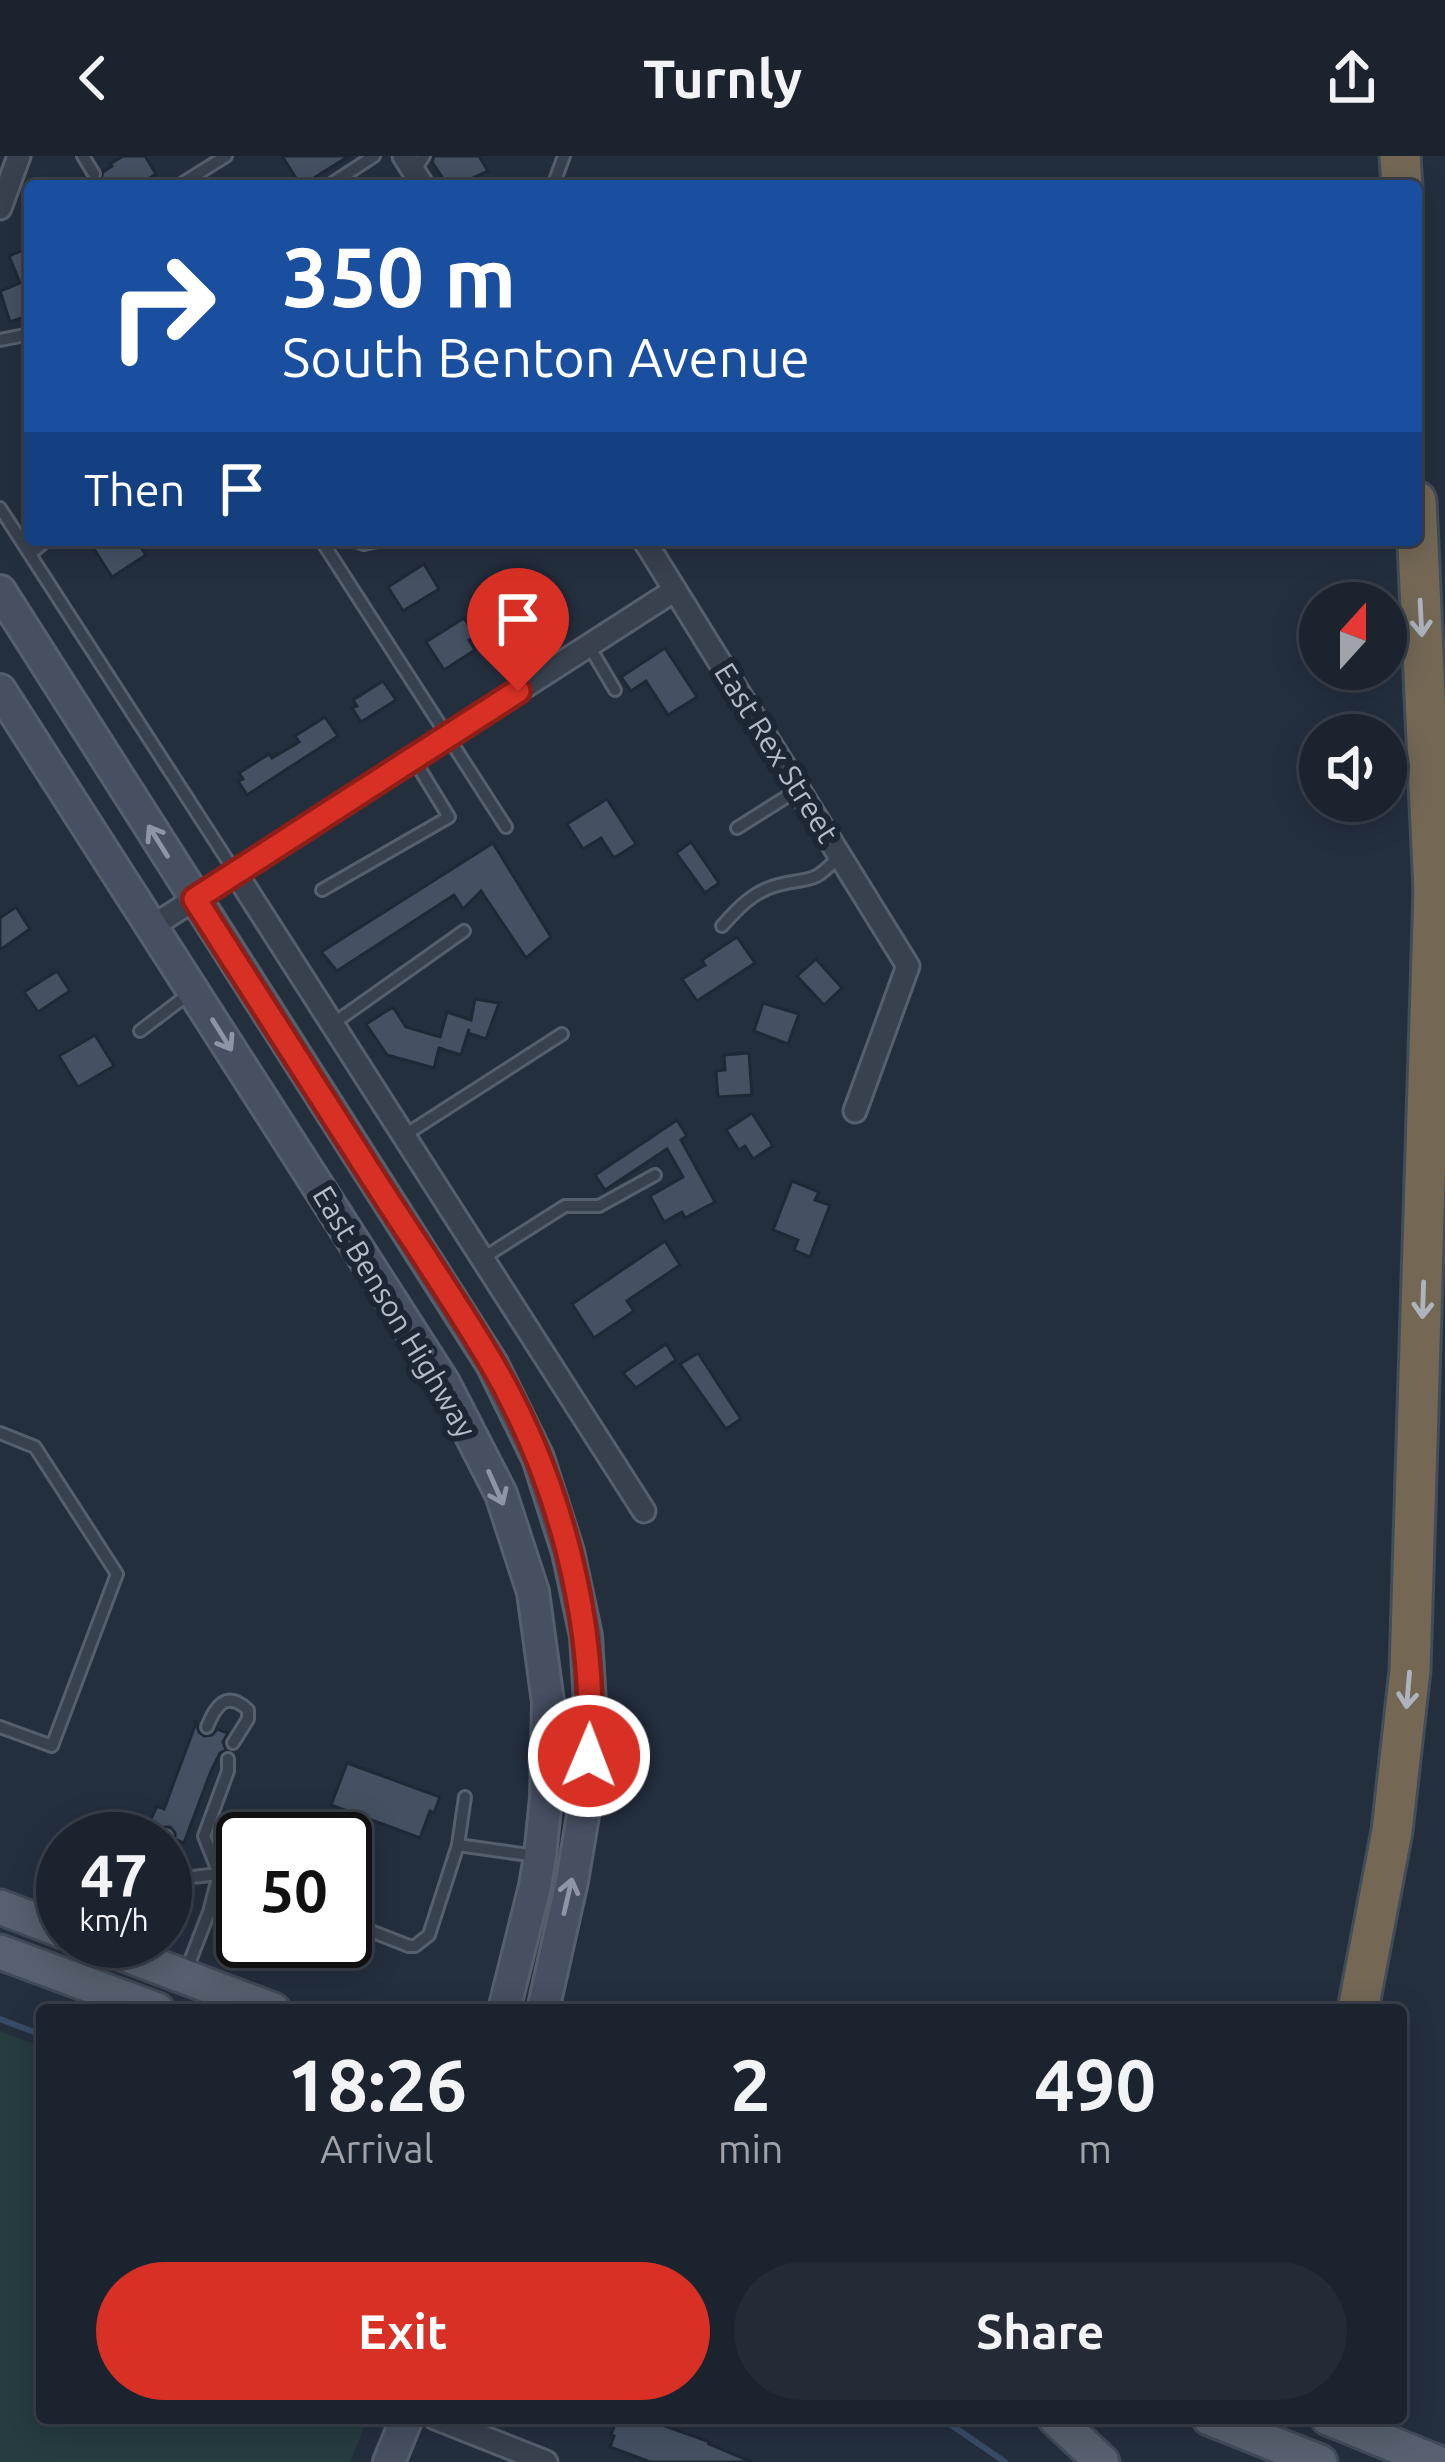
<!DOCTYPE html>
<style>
:root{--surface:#1b232e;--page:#242b36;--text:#f1f3f6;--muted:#a0a4aa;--line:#39404a;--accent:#d93025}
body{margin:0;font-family:Ubuntu,sans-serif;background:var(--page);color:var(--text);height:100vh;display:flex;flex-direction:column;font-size:45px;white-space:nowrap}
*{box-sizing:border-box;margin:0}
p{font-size:39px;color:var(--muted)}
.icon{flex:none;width:66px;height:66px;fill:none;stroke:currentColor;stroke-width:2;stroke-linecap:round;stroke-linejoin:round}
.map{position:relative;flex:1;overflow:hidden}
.details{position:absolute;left:36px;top:1848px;width:1371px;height:420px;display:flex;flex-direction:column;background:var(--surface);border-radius:12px;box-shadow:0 6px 30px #0003,0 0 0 3px var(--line)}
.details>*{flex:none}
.banner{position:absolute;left:24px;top:24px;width:1398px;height:366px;border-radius:12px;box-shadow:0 6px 30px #0003,0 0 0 3px var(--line);background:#1a4fa0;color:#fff;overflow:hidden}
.needle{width:78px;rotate:21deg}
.fabs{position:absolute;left:1299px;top:426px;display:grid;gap:24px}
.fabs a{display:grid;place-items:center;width:108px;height:108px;border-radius:50%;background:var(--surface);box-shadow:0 6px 30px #0003,0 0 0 3px var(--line);font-size:60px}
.speed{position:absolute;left:36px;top:1656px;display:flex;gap:24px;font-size:60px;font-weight:700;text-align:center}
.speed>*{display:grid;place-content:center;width:156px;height:156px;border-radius:50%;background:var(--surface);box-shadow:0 6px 30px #0003,0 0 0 3px var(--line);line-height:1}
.speed small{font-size:30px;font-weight:400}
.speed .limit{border:6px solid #111;border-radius:18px;background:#fff;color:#111}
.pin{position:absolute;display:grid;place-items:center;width:102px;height:102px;color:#fff;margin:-123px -51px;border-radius:50% 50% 50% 0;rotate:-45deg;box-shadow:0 0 12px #0007}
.pin .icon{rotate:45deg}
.me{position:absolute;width:132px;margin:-66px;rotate:1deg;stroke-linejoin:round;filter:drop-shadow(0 0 9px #0008)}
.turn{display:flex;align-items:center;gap:42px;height:252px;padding:0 60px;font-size:54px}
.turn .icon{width:156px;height:156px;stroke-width:2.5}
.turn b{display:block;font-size:84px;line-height:102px}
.then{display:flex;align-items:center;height:114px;padding:0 60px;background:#0003;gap:24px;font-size:45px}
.eta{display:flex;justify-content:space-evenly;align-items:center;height:204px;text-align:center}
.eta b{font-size:72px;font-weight:600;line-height:84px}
.primary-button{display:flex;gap:24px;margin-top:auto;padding:24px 60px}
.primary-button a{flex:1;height:138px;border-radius:72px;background:var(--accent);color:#fff;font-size:48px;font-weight:600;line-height:138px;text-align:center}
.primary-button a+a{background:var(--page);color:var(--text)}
header{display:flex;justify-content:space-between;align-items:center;height:156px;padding:0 60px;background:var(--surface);font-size:54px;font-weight:600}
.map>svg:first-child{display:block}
</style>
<header><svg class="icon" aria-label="back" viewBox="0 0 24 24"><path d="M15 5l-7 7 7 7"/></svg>Turnly<svg class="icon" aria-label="share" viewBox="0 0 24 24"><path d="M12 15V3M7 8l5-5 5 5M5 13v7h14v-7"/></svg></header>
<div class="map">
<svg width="1445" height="2306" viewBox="0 0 1445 2306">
<rect width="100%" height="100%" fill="#242f3e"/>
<polygon fill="#263c3f" points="0,1875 42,1891 42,2262 368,2262 350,2306 0,2306"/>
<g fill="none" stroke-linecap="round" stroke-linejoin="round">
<g stroke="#394c67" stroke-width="6">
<polyline points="0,1863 42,1879"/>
<polyline points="941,2262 1005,2306"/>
</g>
</g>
<g fill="#455162" stroke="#1f2835" stroke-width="3">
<polygon points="123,0 145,0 156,18 137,30 80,30 88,25 93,28 100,26 103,16 112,10 110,8"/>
<polygon points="282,0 349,0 301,30"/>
<polygon points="434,0 479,0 488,15 466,25 470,30 448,30 432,6"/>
<polygon points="30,91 30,159 10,166 0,135 20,127 9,100"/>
<polygon points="101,384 136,384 146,399 112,421 92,390"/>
<polygon points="424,408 439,433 403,455 388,431"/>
<polygon points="525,434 538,453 506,474 493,455"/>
<polygon points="464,462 476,480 469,484 475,494 444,514 426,486"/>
<polygon points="665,492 697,541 668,559 646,525 631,535 621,521"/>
<polygon points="383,525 396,544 361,566 352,552 357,550 353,544"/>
<polygon points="325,561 338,580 247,639 238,625 243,623 239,617 269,598 272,602 299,586 295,580"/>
<polygon points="607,643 636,688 614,702 601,682 583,693 567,668"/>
<polygon points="691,686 719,727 705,737 676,697"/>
<polygon points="493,687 551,781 526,802 481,735 463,753 454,739 337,815 321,796"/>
<polygon points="16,751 30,773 0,794 0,762"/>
<polygon points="737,781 755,807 697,845 682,823 705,809 702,804"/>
<polygon points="816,803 842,832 824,849 797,820"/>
<polygon points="57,815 70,835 38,856 24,836"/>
<polygon points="475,843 499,847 486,883 468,877 469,873 461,899 439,892 434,912 387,899 366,868 393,851 406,871 440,881 447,856 471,864"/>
<polygon points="763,847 799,858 788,888 754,875"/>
<polygon points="95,879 114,910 78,931 59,900"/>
<polygon points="749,897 752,939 718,941 716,915 725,914 724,899"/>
<polygon points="752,957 773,990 753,1003 745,990 739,994 726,974"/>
<polygon points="677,964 687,980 681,984 715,1046 685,1062 682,1056 664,1066 650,1040 683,1021 667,993 605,1034 595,1019"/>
<polygon points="792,1025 819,1036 815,1044 830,1049 810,1101 794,1094 798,1084 773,1074"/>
<polygon points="665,1085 680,1109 627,1145 634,1155 594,1182 572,1148"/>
<polygon points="666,1188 676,1204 636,1232 623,1217"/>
<polygon points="698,1197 741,1263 726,1273 680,1208"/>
<polygon points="196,1567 199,1576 204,1580 212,1579 217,1573 228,1577 223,1586 226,1594 220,1597 211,1615 184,1687 175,1683 175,1677 170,1671 163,1671 157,1676 147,1672 157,1650 164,1653"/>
<polygon points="347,1607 440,1641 434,1657 430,1655 420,1682 331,1649"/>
<polygon points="617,2262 643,2262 710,2286 709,2288 752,2306 650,2306 610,2291 614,2280 611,2279"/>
</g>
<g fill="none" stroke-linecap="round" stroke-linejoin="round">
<defs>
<g id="lane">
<polyline points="83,0 94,18"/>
<polyline points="414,15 424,0"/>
<polyline points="178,30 226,0"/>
<polyline points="328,30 374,0"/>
<polyline points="553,30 564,0"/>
<polyline points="0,184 30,178"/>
<polyline points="0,352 235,716"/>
<polyline points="321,384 506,671"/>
<polyline points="354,384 364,388 382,384"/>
<polyline points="30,398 47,384"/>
<polyline points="589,490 615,534"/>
<polyline points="737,672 799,633"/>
<polyline points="322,734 449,661 413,602"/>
<path d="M722,770C738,752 754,735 778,729C813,720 810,730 839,701"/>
<polyline points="334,867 464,775"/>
<polyline points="140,875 190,837"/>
<polyline points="405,979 562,878"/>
<polyline points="483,1102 565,1050 599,1050 655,1019"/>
<polyline points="0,1277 35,1291 117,1418 52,1590 0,1571"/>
<path d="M207,1571C215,1551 226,1533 248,1554V1563L233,1587"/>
<polyline points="118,1681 124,1683"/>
<polyline points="165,1683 166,1680"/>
<polyline points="285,1683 290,1669"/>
<polyline points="458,1689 536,1700"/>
<polyline points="165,1720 174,1723 219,1718 243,1727"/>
<polyline points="345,1765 409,1790 415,1790 429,1779 458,1689 465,1641"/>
<polyline points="185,1818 209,1756 219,1718 204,1680 228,1615 228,1603"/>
</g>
<g id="street">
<polyline points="404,0 423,30"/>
<polyline points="0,52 19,0"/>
<polyline points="644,384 908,810 855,955"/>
<polyline points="235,716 644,1355"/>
<polyline points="153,770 675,434"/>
<polyline points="435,2262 546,2306"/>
</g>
<g id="secondary">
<polyline points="0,435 492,1208 538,1302 568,1396 586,1480 591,1565 587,1636 572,1725 543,1854"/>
<polyline points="0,534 444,1227 501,1338 533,1436 548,1546 546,1642 540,1700 535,1730 504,1854"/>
<polyline points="389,2306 407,2262"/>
</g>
<g id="primary">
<polyline points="0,1751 63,1775"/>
<polyline points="90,1785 273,1854"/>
<polyline points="0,1796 157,1854"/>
<polyline points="1055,2262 1102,2306"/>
<polyline points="1209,2262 1320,2306"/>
<polyline points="1328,2262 1436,2306"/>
</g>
<g id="highway">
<polyline points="1400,0 1402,30"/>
<polyline points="1416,345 1435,756"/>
<polyline points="1358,1854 1392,1675 1410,1514 1434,733"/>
</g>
</defs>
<use href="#lane" stroke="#565f6c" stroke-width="16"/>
<use href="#street" stroke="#565f6c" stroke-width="27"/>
<use href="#secondary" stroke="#565f6c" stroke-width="36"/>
<use href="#primary" stroke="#414a57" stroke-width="39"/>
<use href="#highway" stroke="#434c59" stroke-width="45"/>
<use href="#lane" stroke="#38414e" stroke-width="10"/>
<use href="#street" stroke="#38414e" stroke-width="21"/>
<use href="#secondary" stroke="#465061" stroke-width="30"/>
<use href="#primary" stroke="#56606e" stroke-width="33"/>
<use href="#highway" stroke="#746855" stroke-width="39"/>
</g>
<defs><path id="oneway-shaft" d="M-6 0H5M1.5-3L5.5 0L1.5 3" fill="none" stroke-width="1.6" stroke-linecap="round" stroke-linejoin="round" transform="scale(3)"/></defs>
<g stroke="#aeb4bd">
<use href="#oneway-shaft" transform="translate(1421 462) rotate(87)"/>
<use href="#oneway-shaft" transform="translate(1423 1144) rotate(92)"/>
<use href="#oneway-shaft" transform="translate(1408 1534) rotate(95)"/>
</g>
<g stroke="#8e96a5">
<use href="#oneway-shaft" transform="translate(158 685) rotate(-122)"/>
<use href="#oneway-shaft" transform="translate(222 879) rotate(58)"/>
<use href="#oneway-shaft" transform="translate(496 1332) rotate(66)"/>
<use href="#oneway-shaft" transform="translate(568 1740) rotate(-77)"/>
</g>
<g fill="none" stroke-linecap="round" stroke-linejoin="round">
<defs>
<path id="route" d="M518,535L195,743C255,838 316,933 377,1028C415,1087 455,1145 491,1206C559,1322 597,1465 589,1600"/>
</defs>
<use href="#route" stroke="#8d1f18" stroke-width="30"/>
<use href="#route" stroke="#d93025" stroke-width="21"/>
</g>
<g text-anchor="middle" stroke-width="12" stroke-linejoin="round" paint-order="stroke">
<g font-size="30" fill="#b4bcc9" stroke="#1d2633">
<text transform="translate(776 597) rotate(58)" y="10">East Rex Street</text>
<text transform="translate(394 1156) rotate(59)" y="10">East Benson Highway</text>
</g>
</g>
</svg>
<div class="fabs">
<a><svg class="needle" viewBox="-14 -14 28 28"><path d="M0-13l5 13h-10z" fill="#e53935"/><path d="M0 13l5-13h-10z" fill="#a0a4aa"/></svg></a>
<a><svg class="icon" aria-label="sound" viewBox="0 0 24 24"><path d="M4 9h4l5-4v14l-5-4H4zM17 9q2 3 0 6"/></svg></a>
</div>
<div class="speed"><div>47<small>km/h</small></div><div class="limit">50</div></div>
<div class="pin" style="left:518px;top:535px;background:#d93025"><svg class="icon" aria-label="arrive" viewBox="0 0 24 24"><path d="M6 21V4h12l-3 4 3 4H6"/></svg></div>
<svg class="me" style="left:589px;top:1600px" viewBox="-20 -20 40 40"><circle r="17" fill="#d93025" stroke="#fff" stroke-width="3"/><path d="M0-11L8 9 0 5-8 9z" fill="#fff"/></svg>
<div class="banner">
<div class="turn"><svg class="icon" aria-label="right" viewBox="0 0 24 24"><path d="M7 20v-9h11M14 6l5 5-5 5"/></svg><div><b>350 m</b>South Benton Avenue</div></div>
<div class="then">Then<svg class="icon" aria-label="arrive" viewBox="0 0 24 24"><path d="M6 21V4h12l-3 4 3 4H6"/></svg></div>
</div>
<section class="details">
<div class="eta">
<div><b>18:26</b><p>Arrival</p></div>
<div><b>2</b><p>min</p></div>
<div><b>490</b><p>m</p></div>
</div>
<div class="primary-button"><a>Exit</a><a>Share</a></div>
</section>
</div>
